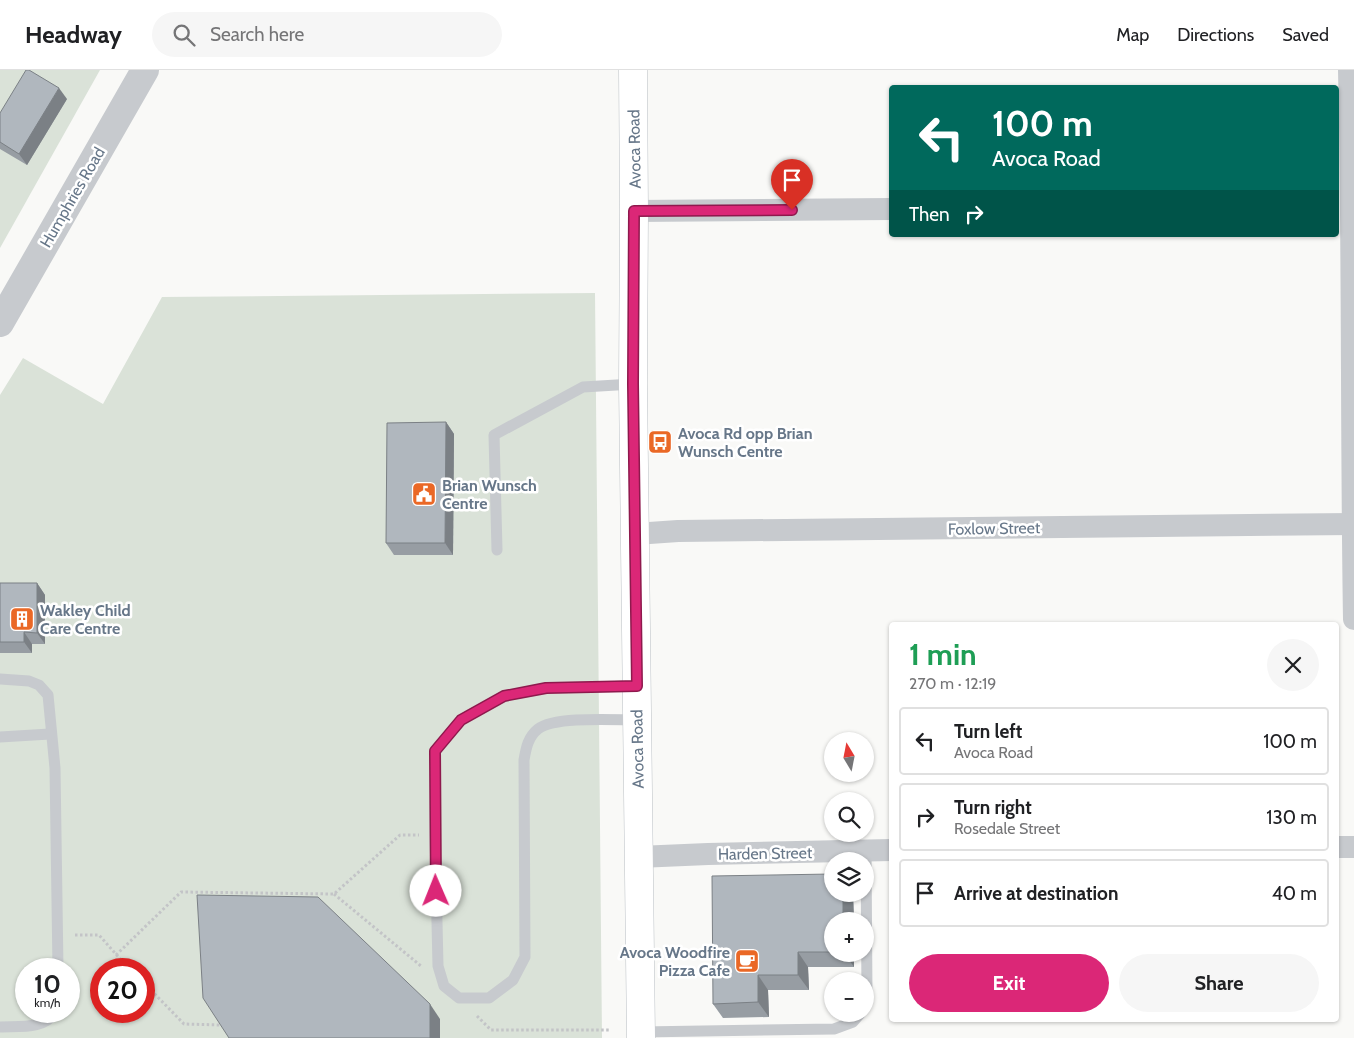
<!DOCTYPE html>
<meta charset="utf-8">
<style>
:root{--surface:#fff;--page:#f6f6f6;--text:#202124;--muted:#757577;--line:#e0e0e0;--accent:#db2777}
body{margin:0;font-family:Cabin,sans-serif;background:var(--page);color:var(--text);height:100vh;display:flex;flex-direction:column;font-size:19px;white-space:nowrap}
*{box-sizing:border-box;margin:0}
p{font-size:16px;color:var(--muted)}
.icon{flex:none;width:28px;height:28px;fill:none;stroke:currentColor;stroke-width:2;stroke-linecap:round;stroke-linejoin:round}
.map{position:relative;flex:1;overflow:hidden}
.sheet{position:absolute;left:889px;top:552px;width:450px;height:400px;display:flex;flex-direction:column;background:var(--surface);border-radius:5px;box-shadow:0 1px 4px #0004}
.sheet>*{flex:none}
.banner{position:absolute;left:889px;top:15px;width:450px;height:152px;border-radius:5px;box-shadow:0 1px 4px #0004;background:#00695c;color:#fff;overflow:hidden}
.needle{width:32px;rotate:350deg}
.tools{position:absolute;left:824px;top:662px;display:grid;gap:10px}
.tools a{display:grid;place-items:center;width:50px;height:50px;border-radius:50%;background:var(--surface);box-shadow:0 1px 4px #0004;font-size:25px}
.speed{position:absolute;left:15px;top:888px;display:flex;gap:10px;font-size:25px;font-weight:700;text-align:center}
.speed>*{display:grid;place-content:center;width:65px;height:65px;border-radius:50%;background:var(--surface);box-shadow:0 1px 4px #0004;line-height:1}
.speed small{font-size:12px;font-weight:400}
.speed .limit{border:8px solid #d22;background:#fff;color:#111}
.pin{position:absolute;display:grid;place-items:center;width:42px;height:42px;color:#fff;margin:-51px -21px;border-radius:50% 50% 50% 0;rotate:-45deg;box-shadow:0 0 5px #0007}
.pin .icon{rotate:45deg}
.me{position:absolute;width:55px;margin:-28px;rotate:359deg;stroke-linejoin:round;filter:drop-shadow(0 0 4px #0008)}
.turn{display:flex;align-items:center;gap:18px;height:105px;padding:0 20px;font-size:22px}
.turn .icon{width:65px;height:65px;stroke-width:2.5}
.turn b{display:block;font-size:35px;line-height:42px}
.then{display:flex;align-items:center;height:48px;padding:0 20px;background:#0003;gap:10px;font-size:19px}
.round{display:grid;place-items:center;flex:none;width:52px;height:52px;border-radius:26px;background:var(--page)}
.overview{display:flex;align-items:center;justify-content:space-between;height:85px;padding:0 20px}
h1{font-size:30px;font-weight:800;line-height:38px;color:#1e9e55}
.button{display:flex;gap:10px;margin-top:auto;padding:10px 20px}
.button a{flex:1;height:58px;border-radius:30px;background:var(--accent);color:#fff;font-size:20px;font-weight:800;line-height:58px;text-align:center}
.button a+a{background:var(--page);color:var(--text)}
ul{padding:0;list-style:none}
li{display:flex;align-items:center;gap:15px;height:68px;margin:0 10px 8px;padding:0 10px;border:2px solid var(--line);border-radius:5px}
li div{flex:1}
li b{display:block;font-size:19px}
li em{font-style:normal}
header{display:flex;align-items:center;gap:30px;box-sizing:border-box;height:70px;padding:0 25px;background:var(--surface);border-bottom:1px solid var(--line)}
header strong{font-size:24px}
nav{display:flex;gap:28px;margin-inline-start:auto;font-size:18px}
.search{width:350px;height:45px;background:var(--page);display:flex;align-items:center;gap:12px;box-sizing:border-box;padding:0 18px;border-radius:28px;color:var(--muted);font-size:19px}
.map>svg:first-child{display:block}
</style>
<header>
<strong>Headway</strong>
<div class="search"><svg class="icon" aria-label="search" viewBox="0 0 24 24"><circle cx="10" cy="10" r="6"/><path d="M15 15l6 6"/></svg>Search here</div>
<nav><a>Map</a><a>Directions</a><a>Saved</a></nav>
</header>
<div class="map">
<svg width="1354" height="968" viewBox="0 0 1354 968">
<rect width="100%" height="100%" fill="#f9f9f7"/>
<g fill="#dae2d8" fill-rule="evenodd">
<polygon points="0,0 100,0 0,178"/>
<path d="M595,223L602,968H0V325L23,288L103,334L162,227ZM26,899H69V941H26ZM101,899H144V941H101Z"/>
</g>
<g fill="none" stroke-linecap="round" stroke-linejoin="round">
<defs>
<polyline id="secondary" points="633,0 634,141 633,314 641,968"/>
</defs>
<use href="#secondary" stroke="#bbc0c5" stroke-width="29"/>
<g stroke="#c3c4c7" stroke-width="3" stroke-dasharray="2.5 2.5" stroke-linecap="butt">
<polyline points="334,824 421,896"/>
<polyline points="75,865 99,865 129,899"/>
<polyline points="116,885 181,822 334,824 400,765 419,765"/>
<polyline points="144,913 184,954 221,955"/>
<polyline points="477,946 491,960 609,960"/>
</g>
<g stroke="#c7cace" stroke-width="11">
<polyline points="497,480 494,365 583,317 633,314"/>
<polyline points="0,609 29,611 39,615 48,625 55,698 58,899"/>
<path d="M637,616L546,618L504,626L461,650L435,681V765L438,896L444,916L459,928H489L513,910L525,887L524,690C526,678 528,667 538,659C555,646 615,650 637,650"/>
<polyline points="0,667 50,664"/>
<polyline points="865,933 867,925 866,780"/>
<path d="M0,957C19,956 45,960 56,941"/>
<polyline points="641,962 834,959 853,952 860,944"/>
</g>
<g stroke="#c7cace" stroke-width="22">
<path d="M1349,0C1353,183 1351,366 1354,549"/>
<polyline points="634,141 891,139"/>
<polyline points="635,464 678,461 1354,454"/>
<polyline points="1336,777 1354,777"/>
<polyline points="638,787 708,784 891,780"/>
</g>
<polyline stroke="#c7cace" stroke-width="28" points="0,253 145,0"/>
<use href="#secondary" stroke="#fff" stroke-width="28"/>
</g>
<g fill="#979da3">
<polygon points="67,29 27,95 0,79 0,43"/>
<polygon points="446,352 454,364 453,485 394,485 386,473"/>
<polygon points="0,513 37,513 45,525 45,574 32,574 32,583 0,583"/>
<polygon points="853,824 854,851 832,851 832,884 854,884 854,897 808,897 809,920 768,920 769,947 723,948 713,934"/>
</g>
<g fill="#7b8085">
<polygon points="59,18 67,29 27,95 19,84"/>
<polygon points="446,352 454,364 453,485 445,473"/>
<polygon points="37,513 45,525 45,574 37,563"/>
<polygon points="24,562 32,574 32,583 24,572"/>
<polygon points="843,824 853,824 854,851 843,851"/>
<polygon points="798,882 808,897 809,920 798,905"/>
<polygon points="845,884 854,884 854,897"/>
<polygon points="758,905 768,920 769,947 758,932"/>
<polygon points="430,934 440,949 440,968 430,968"/>
</g>
<g fill="#b0b7be" stroke="#7b8085">
<polygon points="26,0 29,0 59,18 19,84 0,72 0,43"/>
<polygon points="446,352 445,473 386,473 387,353"/>
<polygon points="0,513 37,513 37,563 24,562 24,572 0,572"/>
<polygon points="832,804 832,824 843,824 843,851 832,851 832,882 798,882 798,905 758,905 758,932 713,934 712,806"/>
<polygon points="197,825 318,827 430,934 430,968 229,968 203,928"/>
</g>
<g fill="none" stroke-linecap="round" stroke-linejoin="round">
<defs>
<polyline id="route" points="436,821 435,681 461,650 504,626 546,618 637,616 633,314 634,141 792,140"/>
</defs>
<use href="#route" stroke="#8e194d" stroke-width="12"/>
<use href="#route" stroke="#db2777" stroke-width="9"/>
</g>
<defs>
<symbol id="bus-square" viewBox="-11 -11 22 22"><rect x="-9" y="-9" width="18" height="18" rx="4" fill="#ea6826" stroke="#fff"/><path d="M-5-6H5V4H4V6H2V4H-2V6H-4V4H-5ZM-3.5-4V0h7V-4ZM-3.5 1.2v1.5H-2V1.2ZM2 1.2v1.5H3.5V1.2Z" fill="#fff"/></symbol>
<symbol id="civic-square" viewBox="-11 -11 22 22"><rect x="-9" y="-9" width="18" height="18" rx="4" fill="#ea6826" stroke="#fff"/><path d="M-.6-6.5H3V-4.5H.6V-3L4-1V1h2V6H-6V1h2V-1L-.6-3ZM-1.2 2.5V6h2.4V2.5Z" fill="#fff"/></symbol>
<symbol id="building-square" viewBox="-11 -11 22 22"><rect x="-9" y="-9" width="18" height="18" rx="4" fill="#ea6826" stroke="#fff"/><path d="M-4-6H4V6H1V3H-1V6H-4ZM-2.5-4.3h1.7v1.8h-1.7ZM.8-4.3h1.7v1.8H.8ZM-2.5-1h1.7V.8h-1.7ZM.8-1h1.7V.8H.8Z" fill="#fff"/></symbol>
<symbol id="cafe-square" viewBox="-11 -11 22 22"><rect x="-9" y="-9" width="18" height="18" rx="4" fill="#ea6826" stroke="#fff"/><path d="M-5.5-4.5H6V0H3Q3 3.5 0 3.5H-2.5Q-5.5 3.5-5.5 0ZM3-3.2v2h1.7v-2ZM-6 4.5H4V6H-6Z" fill="#fff"/></symbol>
</defs>
<g fill-rule="evenodd">
<use href="#bus-square" x="646" y="358" width="28" height="28"/>
<use href="#civic-square" x="410" y="410" width="28" height="28"/>
<use href="#building-square" x="8" y="535" width="28" height="28"/>
<use href="#cafe-square" x="733" y="877" width="28" height="28"/>
</g>
<g text-anchor="middle" stroke-width="5" stroke-linejoin="round" paint-order="stroke">
<g font-size="16" fill="#677789" stroke="#fff">
<text transform="translate(634 79) rotate(-91)" y="6">Avoca Road</text>
<text transform="translate(72 127) rotate(-60)" y="6">Humphries Road</text>
<text transform="translate(994 458) rotate(-1)" y="6">Foxlow Street</text>
<text transform="translate(637 679) rotate(-91)" y="6">Avoca Road</text>
<text transform="translate(765 783) rotate(-1)" y="6">Harden Street</text>
</g>
<g font-size="16" font-weight="bold" fill="#677789" stroke="#fff" text-anchor="start">
<text x="678" y="369">Avoca Rd opp Brian<tspan x="678" dy="18">Wunsch Centre</tspan></text>
<text x="442" y="421">Brian Wunsch<tspan x="442" dy="18">Centre</tspan></text>
<text x="40" y="546">Wakley Child<tspan x="40" dy="18">Care Centre</tspan></text>
<text x="730" y="888" text-anchor="end">Avoca Woodfire<tspan x="730" dy="18">Pizza Cafe</tspan></text>
</g>
</g>
</svg>
<div class="tools">
<a><svg class="needle" viewBox="-14 -14 28 28"><path d="M0-13l5 13h-10z" fill="#e53935"/><path d="M0 13l5-13h-10z" fill="#757577"/></svg></a>
<a><svg class="icon" aria-label="search" viewBox="0 0 24 24"><circle cx="10" cy="10" r="6"/><path d="M15 15l6 6"/></svg></a>
<a><svg class="icon" aria-label="layers" viewBox="0 0 24 24"><path d="M12 4l9 5-9 5-9-5zM3 14l9 5 9-5"/></svg></a>
<a>+</a>
<a>−</a>
</div>
<div class="speed"><div>10<small>km/h</small></div><div class="limit">20</div></div>
<div class="pin" style="left:792px;top:140px;background:#d93025"><svg class="icon" aria-label="arrive" viewBox="0 0 24 24"><path d="M6 21V4h12l-3 4 3 4H6"/></svg></div>
<svg class="me" style="left:436px;top:821px" viewBox="-20 -20 40 40"><circle r="19" fill="#fff"/><path d="M0-13L10 11 0 6-10 11z" fill="#db2777"/></svg>
<div class="banner">
<div class="turn"><svg class="icon" aria-label="left" viewBox="0 0 24 24"><path d="M17 20v-9H6M10 6l-5 5 5 5"/></svg><div><b>100 m</b>Avoca Road</div></div>
<div class="then">Then<svg class="icon" aria-label="right" viewBox="0 0 24 24"><path d="M7 20v-9h11M14 6l5 5-5 5"/></svg></div>
</div>
<section class="sheet">
<div class="overview"><div><h1>1 min</h1><p>270 m · 12:19</p></div><a class="round"><svg class="icon" aria-label="close" viewBox="0 0 24 24"><path d="M6 6l12 12M18 6L6 18"/></svg></a></div>
<ul>
<li><svg class="icon" aria-label="left" viewBox="0 0 24 24"><path d="M17 20v-9H6M10 6l-5 5 5 5"/></svg><div><b>Turn left</b><p>Avoca Road</p></div><em>100 m</em></li>
<li><svg class="icon" aria-label="right" viewBox="0 0 24 24"><path d="M7 20v-9h11M14 6l5 5-5 5"/></svg><div><b>Turn right</b><p>Rosedale Street</p></div><em>130 m</em></li>
<li><svg class="icon" aria-label="arrive" viewBox="0 0 24 24"><path d="M6 21V4h12l-3 4 3 4H6"/></svg><div><b>Arrive at destination</b></div><em>40 m</em></li>
</ul>
<div class="button"><a>Exit</a><a>Share</a></div>
</section>
</div>
